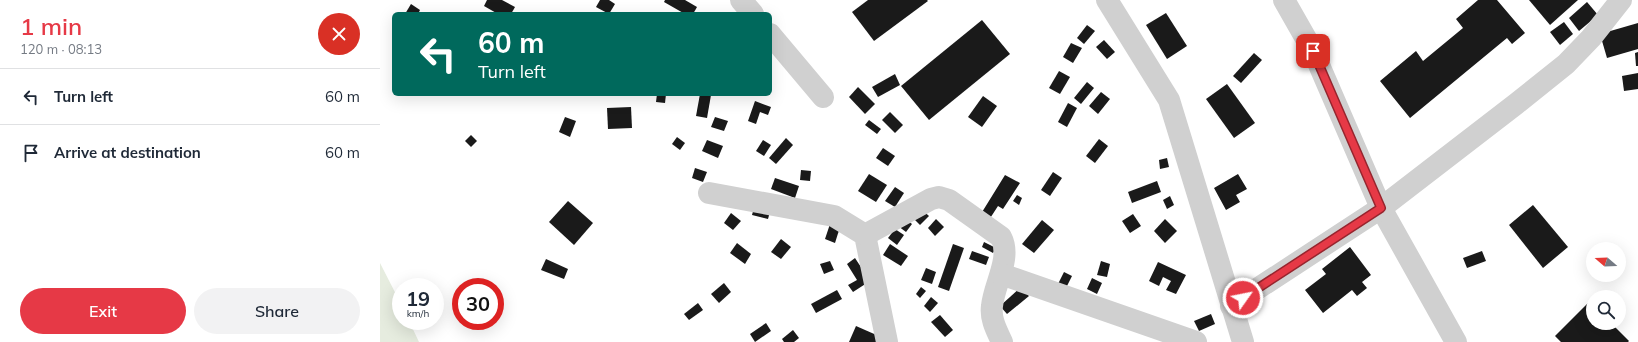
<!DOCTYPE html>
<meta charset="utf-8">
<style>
:root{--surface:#fff;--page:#f2f2f3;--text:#1f2937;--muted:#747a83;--line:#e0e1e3;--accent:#e63946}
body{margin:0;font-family:Mulish,sans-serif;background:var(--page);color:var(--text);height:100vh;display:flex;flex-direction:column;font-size:15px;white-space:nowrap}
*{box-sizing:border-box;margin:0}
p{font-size:13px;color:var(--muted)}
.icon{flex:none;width:22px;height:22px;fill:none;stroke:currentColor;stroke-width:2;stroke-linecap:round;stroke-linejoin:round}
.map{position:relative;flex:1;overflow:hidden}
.side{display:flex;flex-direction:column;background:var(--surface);width:380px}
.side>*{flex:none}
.guide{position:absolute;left:12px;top:12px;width:380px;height:84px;border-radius:6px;box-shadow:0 4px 16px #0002;background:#00695c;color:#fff;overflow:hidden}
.needle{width:26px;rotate:289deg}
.tools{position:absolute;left:1206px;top:242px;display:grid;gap:8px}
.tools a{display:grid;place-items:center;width:40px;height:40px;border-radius:50%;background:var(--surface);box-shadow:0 4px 16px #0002;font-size:20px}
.speed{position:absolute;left:12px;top:278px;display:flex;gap:8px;font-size:20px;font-weight:700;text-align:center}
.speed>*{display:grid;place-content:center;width:52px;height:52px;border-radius:50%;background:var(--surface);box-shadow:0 4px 16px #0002;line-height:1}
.speed small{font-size:10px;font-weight:400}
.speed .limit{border:6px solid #d22;background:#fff;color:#111}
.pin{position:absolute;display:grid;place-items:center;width:34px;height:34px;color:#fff;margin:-17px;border-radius:8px;box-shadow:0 2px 6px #0006}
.me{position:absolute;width:44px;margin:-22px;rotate:57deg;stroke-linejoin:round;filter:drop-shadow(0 0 3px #0008)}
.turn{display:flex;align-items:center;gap:14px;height:84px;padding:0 20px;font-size:18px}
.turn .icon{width:52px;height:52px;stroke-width:2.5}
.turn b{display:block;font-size:28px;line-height:34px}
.round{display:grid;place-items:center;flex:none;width:42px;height:42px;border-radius:21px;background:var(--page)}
.overview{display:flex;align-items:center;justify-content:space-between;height:68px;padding:0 20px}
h1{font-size:24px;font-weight:600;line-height:30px;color:var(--accent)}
.cta{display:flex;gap:8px;margin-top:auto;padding:8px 20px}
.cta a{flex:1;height:46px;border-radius:24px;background:var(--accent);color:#fff;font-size:16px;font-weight:600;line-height:46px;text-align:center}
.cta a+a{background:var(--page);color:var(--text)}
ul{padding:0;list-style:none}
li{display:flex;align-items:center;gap:12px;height:56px;padding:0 20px;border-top:1px solid var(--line)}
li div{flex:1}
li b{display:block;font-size:15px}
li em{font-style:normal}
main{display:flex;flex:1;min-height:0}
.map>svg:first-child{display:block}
</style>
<main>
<section class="side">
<div class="overview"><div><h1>1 min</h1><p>120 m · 08:13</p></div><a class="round" style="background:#d93025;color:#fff"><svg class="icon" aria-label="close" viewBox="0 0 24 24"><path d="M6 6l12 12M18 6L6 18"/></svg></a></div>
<ul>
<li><svg class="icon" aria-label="left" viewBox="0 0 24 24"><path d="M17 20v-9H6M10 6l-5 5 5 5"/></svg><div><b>Turn left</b></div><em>60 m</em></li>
<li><svg class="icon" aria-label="arrive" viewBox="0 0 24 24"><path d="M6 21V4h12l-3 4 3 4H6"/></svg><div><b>Arrive at destination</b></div><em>60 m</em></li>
</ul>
<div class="cta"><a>Exit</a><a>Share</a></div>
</section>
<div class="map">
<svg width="1258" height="342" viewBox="0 0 1258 342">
<rect width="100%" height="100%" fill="#fff"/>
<polygon fill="#e6ecdf" points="0,263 21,304 21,321 29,321 39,342 0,342"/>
<g fill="#1a1a1a">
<polygon points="107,0 122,0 135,7 131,14 118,14 104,6"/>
<polygon points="220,0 229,0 235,4 229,14 216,7"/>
<polygon points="285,0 305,0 317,7 313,14 305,14 284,2"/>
<polygon points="488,0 547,0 548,1 494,41 472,12"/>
<polygon points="1098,0 1117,0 1145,33 1132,44 1127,38 1030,118 1000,81 1036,51 1043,61 1083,28 1076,19"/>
<polygon points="1149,0 1198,0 1170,25"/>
<polygon points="1207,2 1218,15 1199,31 1189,18"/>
<polygon points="31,4 40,10 38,14 25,14"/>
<polygon points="786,13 807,46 787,59 766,25"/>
<polygon points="602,20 630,54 549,120 521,86"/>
<polygon points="1184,22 1193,34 1180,45 1170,32"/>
<polygon points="1258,23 1258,49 1227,58 1220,34"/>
<polygon points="707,25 715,31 704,44 697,38"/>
<polygon points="724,40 735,52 727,59 716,47"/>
<polygon points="691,43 702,48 693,63 683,57"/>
<polygon points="1258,52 1258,66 1256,66 1255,53"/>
<polygon points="874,53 882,60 861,83 853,76"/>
<polygon points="679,71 690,77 680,94 669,88"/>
<polygon points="1258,73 1258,89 1244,91 1242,76"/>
<polygon points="515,74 520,85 498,97 492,87"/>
<polygon points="707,82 714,88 701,104 694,98"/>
<polygon points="847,84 875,123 854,138 826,99"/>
<polygon points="478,87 495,104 485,114 469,97"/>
<polygon points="721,92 730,99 718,114 709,106"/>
<polygon points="277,94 286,94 285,103 276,102"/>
<polygon points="320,94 331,95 327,118 316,116"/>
<polygon points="603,96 617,106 602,127 588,117"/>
<polygon points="375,101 391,107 388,115 380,112 376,124 368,121"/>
<polygon points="688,103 697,108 687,127 678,122"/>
<polygon points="251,107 252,128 228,129 227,108"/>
<polygon points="510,112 523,125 515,133 502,120"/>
<polygon points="185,117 196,121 190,137 179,132"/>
<polygon points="335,117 348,121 344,131 331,127"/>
<polygon points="489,120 501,129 497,134 485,125"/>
<polygon points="91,135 97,141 91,147 85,141"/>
<polygon points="297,137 305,143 300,150 292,144"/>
<polygon points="406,138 413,145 396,164 389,158"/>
<polygon points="719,139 728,146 715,163 706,156"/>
<polygon points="327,140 343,146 338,158 322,151"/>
<polygon points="383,140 391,145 384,156 376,151"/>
<polygon points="503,148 515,156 508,166 496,158"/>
<polygon points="787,158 789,167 780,169 779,160"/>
<polygon points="315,168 327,172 323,182 312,178"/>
<polygon points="421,170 431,171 430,181 420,180"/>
<polygon points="673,172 682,178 670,196 661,190"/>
<polygon points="489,174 507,185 496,202 478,191"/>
<polygon points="858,174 867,189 856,195 860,202 846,210 834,188"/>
<polygon points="625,175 640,183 623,209 618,206 607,223 599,217"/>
<polygon points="395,178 419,186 415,198 391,189"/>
<polygon points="777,181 781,192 752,203 748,192"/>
<polygon points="515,187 524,193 515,207 505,201"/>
<polygon points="637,195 642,198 639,205 633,201"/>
<polygon points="790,196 794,205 787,209 783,200"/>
<polygon points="188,201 213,223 194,245 169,222"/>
<polygon points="375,204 391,208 388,219 372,215"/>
<polygon points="1153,205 1188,247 1163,268 1129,225"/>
<polygon points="540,208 549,216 540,225 532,217"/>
<polygon points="351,213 361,221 353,230 344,223"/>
<polygon points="753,214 761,226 750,233 742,221"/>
<polygon points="524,218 532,224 526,232 518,226"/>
<polygon points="556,219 564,227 555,236 548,228"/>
<polygon points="785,219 797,231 785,243 774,231"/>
<polygon points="662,220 674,230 654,253 642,244"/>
<polygon points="451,221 461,224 455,243 445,239"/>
<polygon points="515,229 524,235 517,245 508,238"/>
<polygon points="401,239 411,247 401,259 391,252"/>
<polygon points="604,242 616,248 613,253 602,247"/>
<polygon points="357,243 371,254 365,264 350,253"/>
<polygon points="510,244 528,256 521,266 503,255"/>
<polygon points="573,244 584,248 569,291 558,287"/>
<polygon points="970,247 991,275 982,282 987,288 977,296 972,290 943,313 925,290 946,274 942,269"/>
<polygon points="592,251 609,257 606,265 589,259"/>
<polygon points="1102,251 1106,261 1087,268 1083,258"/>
<polygon points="475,258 490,281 473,292 468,285 477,280 467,264"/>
<polygon points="166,259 188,269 184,279 161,270"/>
<polygon points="450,261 454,270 444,274 440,264"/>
<polygon points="721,261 730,264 727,277 717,275"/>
<polygon points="778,262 806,275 796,294 786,290 791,281 783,277 779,286 769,281"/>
<polygon points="546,268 556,272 552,284 541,280"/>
<polygon points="684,272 692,276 686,288 678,284"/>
<polygon points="712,278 722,283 717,294 707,289"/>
<polygon points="344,283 351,292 339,303 331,294"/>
<polygon points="541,287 546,291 540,298 536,294"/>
<polygon points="641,287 649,296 627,314 620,306"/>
<polygon points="457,290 462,299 436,313 431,304"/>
<polygon points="551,297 558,303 550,312 544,306"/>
<polygon points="1210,301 1213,304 1213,323 1231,323 1249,341 1248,342 1181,342 1175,336"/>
<polygon points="318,303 323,310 309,320 304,314"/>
<polygon points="831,314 835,324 819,331 814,321"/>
<polygon points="560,315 573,330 565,337 551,322"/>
<polygon points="386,323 391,331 375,342 370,334"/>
<polygon points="476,326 501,337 499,342 469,342"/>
<polygon points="413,330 419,338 414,342 404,342 402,339"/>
</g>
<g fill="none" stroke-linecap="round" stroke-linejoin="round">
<g stroke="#d0d0d0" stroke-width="22">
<polyline points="361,0 373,14"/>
<polyline points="727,0 789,100 863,342"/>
<polyline points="904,0 933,51 1001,208 1076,342"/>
<polyline points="390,34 443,97"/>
<polyline points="329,193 454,216 485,235 507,342"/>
<path d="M485,235L551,199L559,197L569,200L621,237C632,258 614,284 612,306C610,319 617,331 622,342"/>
<polyline points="621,274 816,342"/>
<polyline points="851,306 1001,208 1136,104 1186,64 1211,38 1241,0"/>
</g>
</g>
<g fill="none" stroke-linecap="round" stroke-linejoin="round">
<defs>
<polyline id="route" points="863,298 1001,208 933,51"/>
</defs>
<use href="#route" stroke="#96252e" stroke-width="10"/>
<use href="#route" stroke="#e63946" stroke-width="7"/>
</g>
</svg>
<div class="tools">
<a><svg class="needle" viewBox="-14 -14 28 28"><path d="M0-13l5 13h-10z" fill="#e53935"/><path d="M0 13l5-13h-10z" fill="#747a83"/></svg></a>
<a><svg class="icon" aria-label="search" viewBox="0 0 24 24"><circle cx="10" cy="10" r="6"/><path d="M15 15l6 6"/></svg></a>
</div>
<div class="speed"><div>19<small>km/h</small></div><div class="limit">30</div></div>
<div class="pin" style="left:933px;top:51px;background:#d93025"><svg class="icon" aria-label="arrive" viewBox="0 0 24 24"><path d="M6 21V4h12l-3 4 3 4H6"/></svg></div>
<svg class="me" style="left:863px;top:298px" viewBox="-20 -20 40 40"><circle r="17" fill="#e63946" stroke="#fff" stroke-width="3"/><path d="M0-11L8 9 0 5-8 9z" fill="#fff"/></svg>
<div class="guide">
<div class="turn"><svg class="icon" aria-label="left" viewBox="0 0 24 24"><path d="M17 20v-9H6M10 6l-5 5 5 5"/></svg><div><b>60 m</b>Turn left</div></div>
</div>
</div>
</main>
